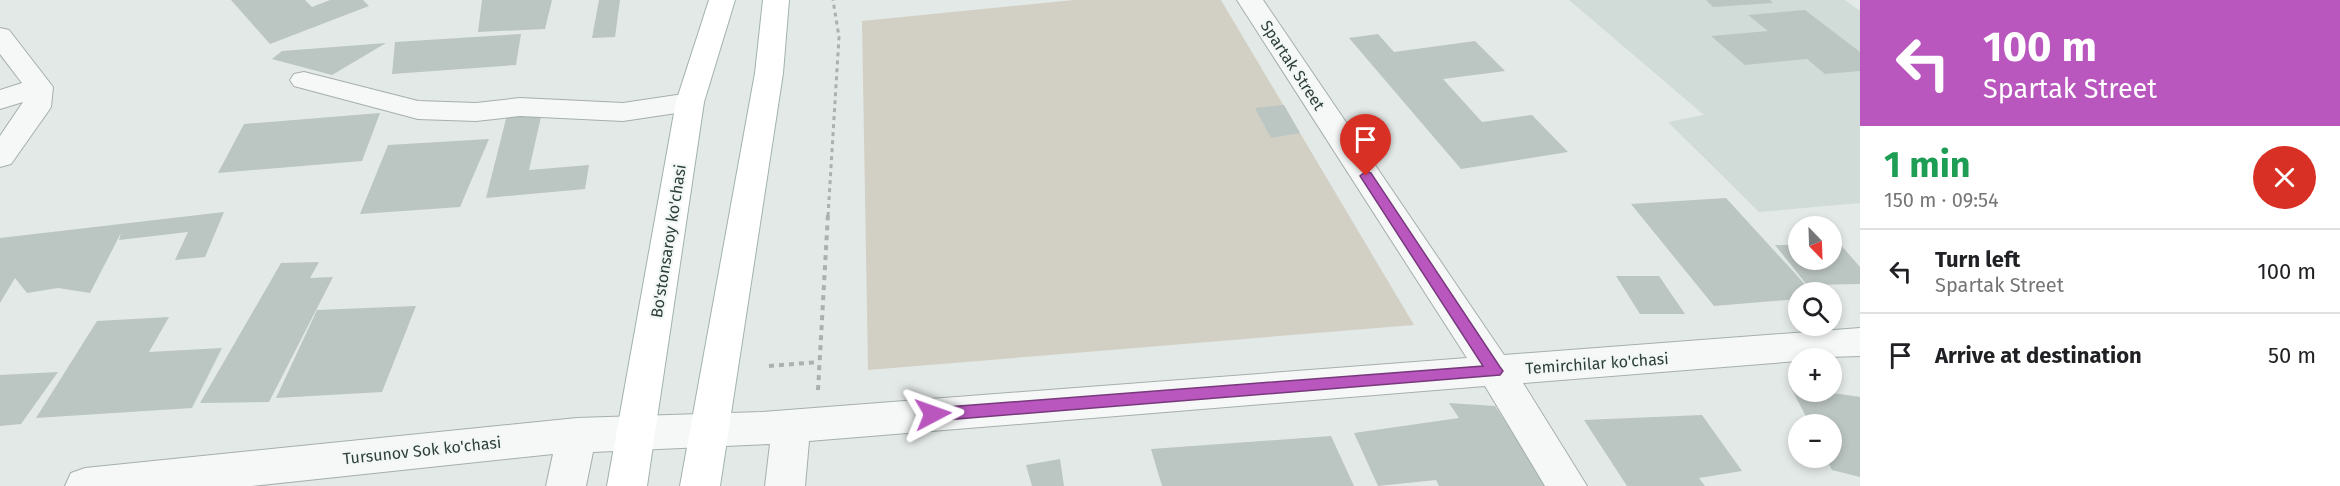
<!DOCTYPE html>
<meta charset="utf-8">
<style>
:root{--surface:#fff;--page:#f6f6f6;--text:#202124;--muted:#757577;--line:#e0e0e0}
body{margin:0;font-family:"Fira Sans",sans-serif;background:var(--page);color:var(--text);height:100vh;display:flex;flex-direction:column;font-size:22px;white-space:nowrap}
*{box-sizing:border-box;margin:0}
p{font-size:20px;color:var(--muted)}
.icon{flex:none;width:33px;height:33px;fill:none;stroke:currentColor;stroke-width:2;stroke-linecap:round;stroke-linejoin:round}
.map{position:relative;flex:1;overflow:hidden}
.panel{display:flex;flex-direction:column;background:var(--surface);width:480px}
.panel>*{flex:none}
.top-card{background:#b957bf;color:#fff;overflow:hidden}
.needle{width:39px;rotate:157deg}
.tools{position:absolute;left:1788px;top:216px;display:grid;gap:12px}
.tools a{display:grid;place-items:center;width:54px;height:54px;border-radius:50%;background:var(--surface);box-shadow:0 3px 9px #0003;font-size:30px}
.pin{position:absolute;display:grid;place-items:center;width:51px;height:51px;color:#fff;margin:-62px -26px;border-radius:50% 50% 50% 0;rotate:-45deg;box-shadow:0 0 6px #0007}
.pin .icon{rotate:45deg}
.me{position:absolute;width:66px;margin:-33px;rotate:86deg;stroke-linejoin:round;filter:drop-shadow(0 0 4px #0008)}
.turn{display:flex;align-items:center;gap:21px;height:126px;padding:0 24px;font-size:27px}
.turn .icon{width:78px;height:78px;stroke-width:2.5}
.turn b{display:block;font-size:42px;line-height:51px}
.round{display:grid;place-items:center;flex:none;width:63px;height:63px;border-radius:32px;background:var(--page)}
.head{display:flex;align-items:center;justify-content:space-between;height:102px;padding:0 24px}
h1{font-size:36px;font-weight:700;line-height:45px;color:#1e9e55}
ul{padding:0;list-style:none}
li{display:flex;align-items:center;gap:18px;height:84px;padding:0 24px;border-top:2px solid var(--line)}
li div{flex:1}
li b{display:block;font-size:22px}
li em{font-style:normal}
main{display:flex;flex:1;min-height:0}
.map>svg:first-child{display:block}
</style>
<main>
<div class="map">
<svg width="1860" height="486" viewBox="0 0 1860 486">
<rect width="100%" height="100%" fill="#e3e9e7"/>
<polygon fill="#d1dbd7" points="1569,0 1845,0 1860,11 1860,203 1759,212 1668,122 1704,115"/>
<polygon fill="#d2d0c5" points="1074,0 1221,0 1414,325 868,370 862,21"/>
<g fill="#bbc5c2">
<polygon points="231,0 305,0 312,7 330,0 363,0 369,6 270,44"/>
<polygon points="482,0 552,0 545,29 478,32"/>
<polygon points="599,0 620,0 615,37 592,38"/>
<polygon points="1706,0 1770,0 1773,3 1713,7"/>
<polygon points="1805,10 1860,52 1860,71 1825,74 1807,59 1745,65 1711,36 1768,31 1748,15"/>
<polygon points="521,34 516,65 392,74 395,42"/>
<polygon points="1378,34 1394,52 1475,41 1505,71 1443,79 1482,122 1532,115 1568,152 1461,169 1349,38"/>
<polygon points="386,43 332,75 272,59 282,51"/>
<polygon points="1284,105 1300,133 1271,138 1255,108"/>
<polygon points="543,108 529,170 589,165 585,189 486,198 508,111"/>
<polygon points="380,113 362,161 218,173 244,124"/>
<polygon points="489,139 460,207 360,214 388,145"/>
<polygon points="1726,198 1812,292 1798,292 1798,299 1714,306 1631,204"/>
<polygon points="224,212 205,257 175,260 188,232 119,240 121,233 90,293 58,288 27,293 15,278 0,303 0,238"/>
<polygon points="1832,244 1840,244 1860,267 1860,284 1807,285 1775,245 1798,245 1798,260 1832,260"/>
<polygon points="319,262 310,278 333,277 269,402 200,403 281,263"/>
<polygon points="1616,276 1659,276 1685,314 1640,314"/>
<polygon points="416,306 382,392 276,398 317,310"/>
<polygon points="169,317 149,352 222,348 192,408 36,418 97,321"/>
<polygon points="58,372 21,424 0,426 0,375"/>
<polygon points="1790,386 1798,387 1798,392 1826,392 1860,397 1860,477 1832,470 1826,458 1832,458 1832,424 1810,424"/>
<polygon points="1449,403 1495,406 1548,486 1439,486 1436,480 1378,486 1354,433 1459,418"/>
<polygon points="1702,415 1742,471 1699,478 1705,486 1627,486 1584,420"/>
<polygon points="1331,436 1354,486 1162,486 1151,449"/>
<polygon points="1060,459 1064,486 1032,486 1026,465"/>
</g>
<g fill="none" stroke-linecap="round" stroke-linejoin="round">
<defs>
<g id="minor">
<polygon points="1237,0 1263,0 1504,355 1860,328 1860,356 1798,358 1798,361 1523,383 1587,486 1545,486 1485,386 809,441 805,486 765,486 770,444 593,452 586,486 546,486 553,454 252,486 65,486 71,473 85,468 577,418 761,412 1467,358"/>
<polygon points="0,28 9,30 53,87 51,107 47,113 11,164 0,167 0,136 23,102 0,109 0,90 22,83 0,54"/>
<polygon points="304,72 418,101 476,103 520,98 623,103 690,93 700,96 704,102 700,108 690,111 623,121 520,116 476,121 418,119 294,86 290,80 294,74"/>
</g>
<g id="major">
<polygon points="709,0 735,0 704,102 647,486 607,486 676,102"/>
<polygon points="763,0 789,0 783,73 720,486 680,486 755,73"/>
</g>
</defs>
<use href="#minor" stroke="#a5afac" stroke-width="2"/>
<use href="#major" stroke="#a1b2ad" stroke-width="2"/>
<polyline stroke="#a9b2af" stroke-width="3" stroke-dasharray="4 4" stroke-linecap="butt" points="828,216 839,37 833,0"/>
<g stroke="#a9b2af" stroke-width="4" stroke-dasharray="5 5" stroke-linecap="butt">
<polyline points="769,366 819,362"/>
<polyline points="818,390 828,214"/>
</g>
<use href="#minor" fill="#f5f8f7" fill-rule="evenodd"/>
<use href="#major" fill="#fff" fill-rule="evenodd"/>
</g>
<polygon fill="#b957bf" stroke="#78397c" stroke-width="1.5" points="1366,171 1371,173 1500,367 1503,371 1500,375 933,421 927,419 925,414 927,410 933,408 1483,366 1360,176"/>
<g text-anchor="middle" stroke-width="4.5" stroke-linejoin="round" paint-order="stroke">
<g font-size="16" fill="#2d3f3a" stroke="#f2f7f5">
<text transform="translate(1293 65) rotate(57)" y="6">Spartak Street</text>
<text transform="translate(668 241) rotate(-81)" y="6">Bo'stonsaroy ko'chasi</text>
<text transform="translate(1597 363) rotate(-4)" y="6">Temirchilar ko'chasi</text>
<text transform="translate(422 450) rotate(-6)" y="6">Tursunov Sok ko'chasi</text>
</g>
</g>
</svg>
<div class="tools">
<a><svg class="needle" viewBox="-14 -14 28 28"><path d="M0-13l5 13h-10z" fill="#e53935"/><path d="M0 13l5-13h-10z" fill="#757577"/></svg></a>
<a><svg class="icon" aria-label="search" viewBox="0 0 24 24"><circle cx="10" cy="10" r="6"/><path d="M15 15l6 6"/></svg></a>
<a>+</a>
<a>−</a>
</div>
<div class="pin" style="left:1366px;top:176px;background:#d93025"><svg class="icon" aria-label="arrive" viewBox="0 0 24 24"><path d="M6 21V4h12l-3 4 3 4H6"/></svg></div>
<svg class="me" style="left:933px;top:414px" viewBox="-20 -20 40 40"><path d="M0-17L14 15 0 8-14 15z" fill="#b957bf" stroke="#fff" stroke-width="4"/></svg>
</div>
<section class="panel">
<div class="top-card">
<div class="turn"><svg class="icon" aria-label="left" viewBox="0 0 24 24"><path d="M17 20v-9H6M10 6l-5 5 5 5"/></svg><div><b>100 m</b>Spartak Street</div></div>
</div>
<div class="head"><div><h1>1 min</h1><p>150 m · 09:54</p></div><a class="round" style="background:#d93025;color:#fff"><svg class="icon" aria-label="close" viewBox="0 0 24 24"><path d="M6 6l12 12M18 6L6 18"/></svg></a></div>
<ul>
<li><svg class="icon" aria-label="left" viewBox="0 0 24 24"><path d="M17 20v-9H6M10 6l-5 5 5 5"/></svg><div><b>Turn left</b><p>Spartak Street</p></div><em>100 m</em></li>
<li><svg class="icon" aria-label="arrive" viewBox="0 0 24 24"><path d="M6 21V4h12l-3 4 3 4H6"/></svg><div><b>Arrive at destination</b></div><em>50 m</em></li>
</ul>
</section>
</main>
